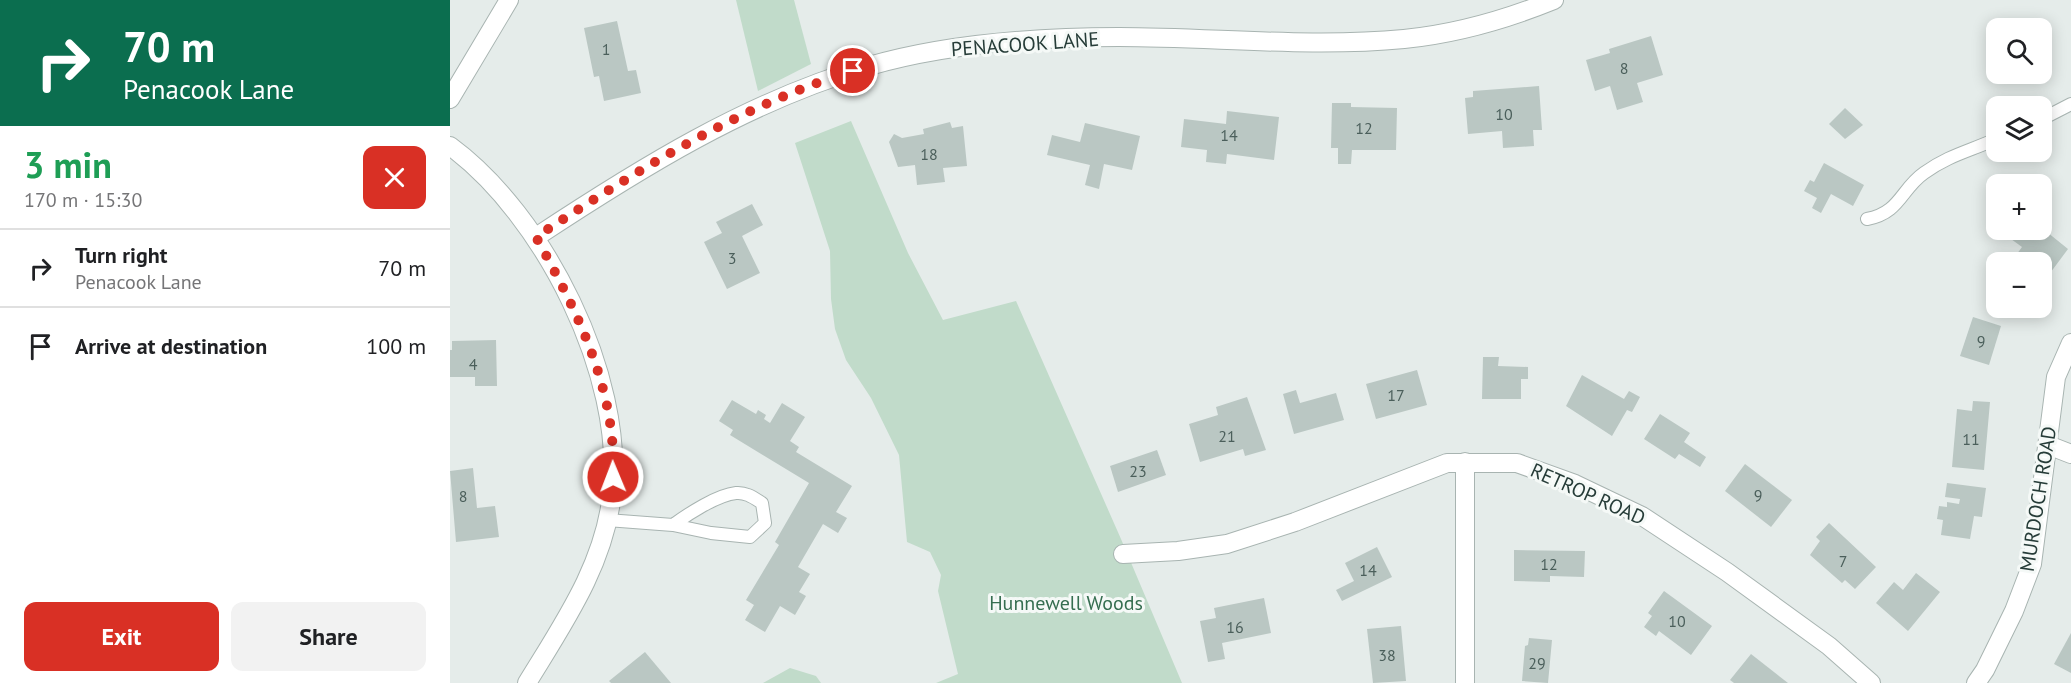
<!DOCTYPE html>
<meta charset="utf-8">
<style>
:root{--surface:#fff;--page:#f2f2f2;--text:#202124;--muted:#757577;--line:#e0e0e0;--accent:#d93025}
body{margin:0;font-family:"PT Sans",sans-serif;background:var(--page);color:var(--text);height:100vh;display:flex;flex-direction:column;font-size:22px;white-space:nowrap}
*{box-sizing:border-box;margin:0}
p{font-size:20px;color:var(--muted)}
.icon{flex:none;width:33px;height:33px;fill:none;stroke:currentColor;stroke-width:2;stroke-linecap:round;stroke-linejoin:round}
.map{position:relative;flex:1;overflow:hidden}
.details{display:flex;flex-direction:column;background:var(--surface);width:450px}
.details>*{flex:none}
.hud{background:#0b6e4f;color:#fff;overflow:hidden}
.tools{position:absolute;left:1536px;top:18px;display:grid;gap:12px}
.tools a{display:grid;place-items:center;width:66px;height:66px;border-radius:12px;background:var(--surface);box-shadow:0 3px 15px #0003;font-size:30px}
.pin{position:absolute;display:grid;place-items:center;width:51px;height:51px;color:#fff;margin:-26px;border:3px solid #fff;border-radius:50%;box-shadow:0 2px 6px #0007}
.me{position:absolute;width:66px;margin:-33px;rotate:359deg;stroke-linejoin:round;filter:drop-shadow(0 0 4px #0008)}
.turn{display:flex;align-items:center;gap:21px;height:126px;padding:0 24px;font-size:27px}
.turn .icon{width:78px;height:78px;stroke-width:2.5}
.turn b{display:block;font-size:42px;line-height:51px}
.round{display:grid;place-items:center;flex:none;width:63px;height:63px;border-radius:12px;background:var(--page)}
.overview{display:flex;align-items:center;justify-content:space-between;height:102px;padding:0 24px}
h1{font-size:36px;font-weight:700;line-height:45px;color:#1e9e55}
.action{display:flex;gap:12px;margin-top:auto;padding:12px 24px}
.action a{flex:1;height:69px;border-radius:12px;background:var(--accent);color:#fff;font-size:24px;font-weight:700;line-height:69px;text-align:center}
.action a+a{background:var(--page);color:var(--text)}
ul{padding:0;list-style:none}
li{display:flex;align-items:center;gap:18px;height:78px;padding:0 24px;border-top:2px solid var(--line)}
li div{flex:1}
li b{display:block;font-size:22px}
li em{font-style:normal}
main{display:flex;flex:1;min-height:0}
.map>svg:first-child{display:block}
</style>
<main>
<section class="details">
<div class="hud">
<div class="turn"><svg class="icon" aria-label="right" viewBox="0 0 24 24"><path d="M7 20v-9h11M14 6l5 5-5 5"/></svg><div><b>70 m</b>Penacook Lane</div></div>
</div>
<div class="overview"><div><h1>3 min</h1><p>170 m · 15:30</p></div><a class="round" style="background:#d93025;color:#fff"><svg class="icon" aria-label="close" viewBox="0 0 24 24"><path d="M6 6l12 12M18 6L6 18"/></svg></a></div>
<ul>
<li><svg class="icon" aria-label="right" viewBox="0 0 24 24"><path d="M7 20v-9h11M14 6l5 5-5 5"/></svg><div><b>Turn right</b><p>Penacook Lane</p></div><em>70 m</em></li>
<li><svg class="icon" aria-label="arrive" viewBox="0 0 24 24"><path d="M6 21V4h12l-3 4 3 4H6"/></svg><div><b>Arrive at destination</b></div><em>100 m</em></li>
</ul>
<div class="action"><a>Exit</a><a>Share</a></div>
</section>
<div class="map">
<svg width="1621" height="683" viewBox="0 0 1621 683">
<rect width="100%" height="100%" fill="#e5ecea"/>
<g fill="#c1dbca">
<polygon points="286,0 344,0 361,64 308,91"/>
<polygon points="401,121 458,253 493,320 566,301 671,539 732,683 486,683 508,674 488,591 491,575 480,552 457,542 449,455 421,398 396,360 385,329 381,299 380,251 345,143"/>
<polygon points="340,668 366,676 371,683 313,683"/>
</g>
<g fill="#bac7c3">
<polygon points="167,21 178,71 186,70 191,93 154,101 149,76 144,77 134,28"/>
<polygon points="1201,36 1213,75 1187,83 1193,102 1167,110 1160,86 1145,91 1136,60 1160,53 1159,49"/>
<polygon points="1089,86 1092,130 1083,130 1084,146 1053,148 1052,131 1018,134 1015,98 1023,97 1023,91"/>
<polygon points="882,103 901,103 901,107 947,108 946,150 902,150 901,164 888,164 888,148 881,148"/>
<polygon points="1395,108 1413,125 1395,139 1379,124"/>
<polygon points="777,111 829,117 824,160 777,154 776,164 756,162 757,150 731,147 734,119 776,124"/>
<polygon points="500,122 502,128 513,126 517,166 493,168 495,182 467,185 465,165 448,167 439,142 444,134 452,138 474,134 473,129"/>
<polygon points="635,123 690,136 682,170 654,164 649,189 635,185 640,165 597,155 602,135 630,142"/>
<polygon points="1374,163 1414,185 1403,206 1381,194 1371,213 1362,208 1367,198 1354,191 1360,180 1364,182"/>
<polygon points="302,204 313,225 292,236 310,273 277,289 254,242 272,233 266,222"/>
<polygon points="1592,228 1618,249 1592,284 1592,262 1561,262 1572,247 1561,239 1567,230"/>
<polygon points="1523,317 1551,326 1539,365 1510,356"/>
<polygon points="46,340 47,386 25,386 25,377 0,377 0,350 2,350 2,341"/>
<polygon points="1033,357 1049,357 1048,366 1078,367 1078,379 1071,379 1071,399 1032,399"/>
<polygon points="967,370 977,405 926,419 916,384"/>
<polygon points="1132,375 1174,399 1179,391 1190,397 1182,412 1177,410 1162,436 1116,406"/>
<polygon points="846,390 850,403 886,393 894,420 844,434 833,394"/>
<polygon points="797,397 816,450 795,456 793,449 750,462 739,424 768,415 766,407"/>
<polygon points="282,400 306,414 308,410 316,415 314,419 320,423 332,403 355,417 340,441 349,447 346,452 402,486 386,512 397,518 388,533 373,524 348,567 360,574 349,592 356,596 345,615 330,606 315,632 295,620 304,605 296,600 329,545 325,542 359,483 280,435 283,430 269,421"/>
<polygon points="1523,401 1540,402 1534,470 1502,467 1507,409 1522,411"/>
<polygon points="1210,414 1240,433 1234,442 1256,457 1250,467 1229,454 1225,459 1194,439"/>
<polygon points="707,450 716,475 668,492 660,466"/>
<polygon points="1295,464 1342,500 1321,527 1275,491"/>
<polygon points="23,468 27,508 45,506 49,537 6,542 0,471"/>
<polygon points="1497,483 1536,488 1532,517 1524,516 1520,539 1491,535 1493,520 1487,519 1489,506 1497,507 1497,502 1509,504 1510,499 1495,497"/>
<polygon points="1379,523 1426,567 1405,589 1395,580 1392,583 1360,555 1370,541 1366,537"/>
<polygon points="927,547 942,577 892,601 886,590 904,581 895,563"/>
<polygon points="1064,550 1135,551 1134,577 1100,576 1100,582 1064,581"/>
<polygon points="1466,573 1490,592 1458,631 1426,603 1444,582 1453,590"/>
<polygon points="1214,591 1262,626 1241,655 1209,631 1206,636 1194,627 1202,616 1198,613"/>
<polygon points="814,598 821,633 772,643 775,659 758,662 750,621 766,618 764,608"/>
<polygon points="951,626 956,681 923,683 917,629"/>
<polygon points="1621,633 1621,673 1604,664"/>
<polygon points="1079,638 1102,640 1098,683 1072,681 1075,646 1078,645"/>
<polygon points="195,652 221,683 161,683 159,681"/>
<polygon points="1301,654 1338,683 1284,683 1280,680"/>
</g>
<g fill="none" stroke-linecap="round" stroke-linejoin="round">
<defs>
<g id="service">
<polyline points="1592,119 1621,104"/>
<path d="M1417,219C1450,213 1451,189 1474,173C1499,155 1520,151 1546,139"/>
<path d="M157,520L223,525L261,533L300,537L315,523L312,503C304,498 296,492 286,493C267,495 238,514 223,525"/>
</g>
<g id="minor">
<polyline points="0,99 59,0"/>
<path d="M0,146C94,215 175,376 162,493C155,564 113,624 77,683"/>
<path d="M86,237C189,169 298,101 419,66C499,43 586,37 669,37C764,37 860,48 954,39C1005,34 1057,19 1104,0"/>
<polyline points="1598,445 1621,454"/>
<polyline points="1015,462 1015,683"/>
<polyline points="673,554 728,551 777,544 845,522 997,463 1067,463 1125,484 1192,516 1277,572 1379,646 1421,683"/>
<polyline points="1526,683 1535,670 1564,611 1582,564 1606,377 1621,343"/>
</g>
</defs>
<use href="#service" stroke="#a8b4b1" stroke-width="14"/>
<use href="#minor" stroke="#a8b4b1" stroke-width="20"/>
<use href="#service" stroke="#fff" stroke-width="12"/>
<use href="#minor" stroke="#fff" stroke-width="18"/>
</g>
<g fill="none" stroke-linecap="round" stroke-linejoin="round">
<path stroke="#d93025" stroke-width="10" stroke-dasharray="0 18" d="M163,477C167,390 127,311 86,237C185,172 289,106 403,71"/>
</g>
<g text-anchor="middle" stroke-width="6" stroke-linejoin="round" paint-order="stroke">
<g font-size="16" fill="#4b5f5b">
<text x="156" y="55">1</text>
<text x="1174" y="74">8</text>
<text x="1054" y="120">10</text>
<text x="914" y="134">12</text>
<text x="779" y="141">14</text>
<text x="479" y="160">18</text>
<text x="282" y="264">3</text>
<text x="1531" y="347">9</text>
<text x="23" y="370">4</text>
<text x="946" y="401">17</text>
<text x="777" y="442">21</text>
<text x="1521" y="445">11</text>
<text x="688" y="477">23</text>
<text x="1308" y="501">9</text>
<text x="13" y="502">8</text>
<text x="1393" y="567">7</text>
<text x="1099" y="570">12</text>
<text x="918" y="576">14</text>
<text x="1227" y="627">10</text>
<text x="785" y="633">16</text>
<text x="937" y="661">38</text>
<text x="1087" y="669">29</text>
</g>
<g font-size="20" fill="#263c38" stroke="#f5f9f7">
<text transform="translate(575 44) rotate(-4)" y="7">PENACOOK LANE</text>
<text transform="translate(1138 494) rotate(24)" y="7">RETROP ROAD</text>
<text transform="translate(1588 499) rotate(-81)" y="7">MURDOCH ROAD</text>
</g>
<g font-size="20" fill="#356e50" stroke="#f5f9f7">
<text x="616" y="610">Hunnewell Woods</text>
</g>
</g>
</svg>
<div class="tools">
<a><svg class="icon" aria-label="search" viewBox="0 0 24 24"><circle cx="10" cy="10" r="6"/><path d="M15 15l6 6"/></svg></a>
<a><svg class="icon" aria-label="layers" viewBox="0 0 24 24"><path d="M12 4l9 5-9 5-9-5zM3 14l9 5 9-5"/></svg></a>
<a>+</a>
<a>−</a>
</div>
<div class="pin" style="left:403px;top:71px;background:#d93025"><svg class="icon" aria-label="arrive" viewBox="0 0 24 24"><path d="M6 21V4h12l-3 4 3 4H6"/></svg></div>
<svg class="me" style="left:163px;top:477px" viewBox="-20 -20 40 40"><circle r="17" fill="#d93025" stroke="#fff" stroke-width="3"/><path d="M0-11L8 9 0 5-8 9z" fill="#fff"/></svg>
</div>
</main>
